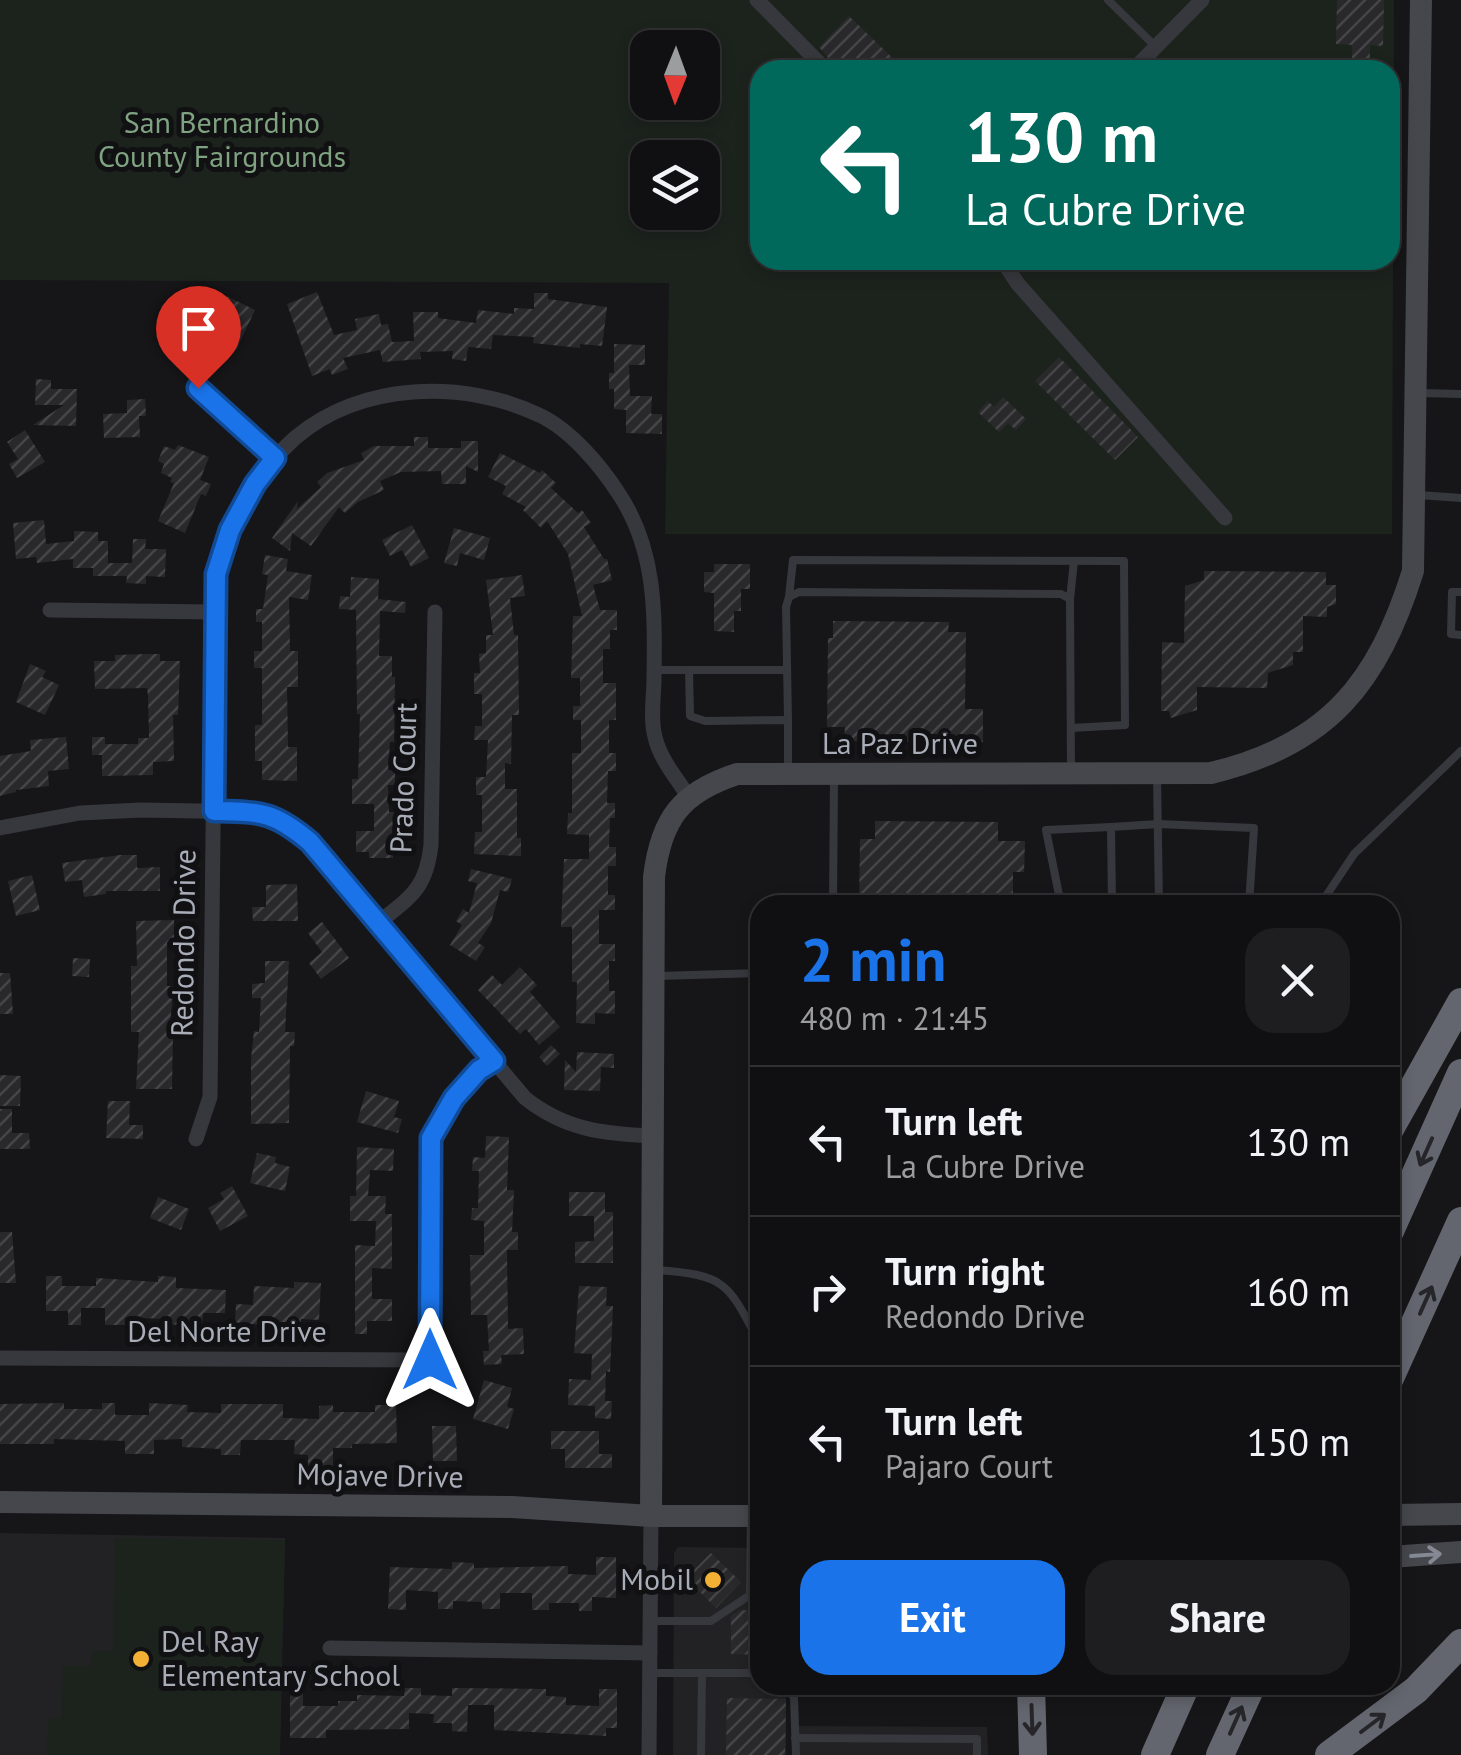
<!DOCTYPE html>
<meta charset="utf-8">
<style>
:root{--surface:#101012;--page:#1e1e20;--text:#f1f3f6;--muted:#9c9d9f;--line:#303032;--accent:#1a73e8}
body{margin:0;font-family:"PT Sans",sans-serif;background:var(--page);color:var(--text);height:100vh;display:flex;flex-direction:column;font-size:38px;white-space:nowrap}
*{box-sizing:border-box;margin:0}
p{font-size:32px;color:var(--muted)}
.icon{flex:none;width:55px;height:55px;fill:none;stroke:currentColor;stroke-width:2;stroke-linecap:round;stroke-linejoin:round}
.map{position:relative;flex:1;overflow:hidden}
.sheet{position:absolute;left:750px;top:895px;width:650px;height:800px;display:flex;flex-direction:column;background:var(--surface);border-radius:30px;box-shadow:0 5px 15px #0003,0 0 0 2px var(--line)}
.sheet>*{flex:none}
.hud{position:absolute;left:750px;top:60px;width:650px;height:210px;border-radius:30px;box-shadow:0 5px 15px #0003,0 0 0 2px var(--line);background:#00695c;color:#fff;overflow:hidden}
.needle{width:65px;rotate:181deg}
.buttons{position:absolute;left:630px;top:30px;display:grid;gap:20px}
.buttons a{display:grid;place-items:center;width:90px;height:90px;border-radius:20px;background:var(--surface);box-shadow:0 5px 15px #0003,0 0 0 2px var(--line);font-size:50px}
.pin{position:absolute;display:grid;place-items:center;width:85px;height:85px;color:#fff;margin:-102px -42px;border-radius:50% 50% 50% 0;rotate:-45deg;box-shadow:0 0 10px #0007}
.pin .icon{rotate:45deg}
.me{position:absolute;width:110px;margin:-55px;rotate:0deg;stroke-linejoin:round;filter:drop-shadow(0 0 8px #0008)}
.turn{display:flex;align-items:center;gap:35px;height:210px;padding:0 50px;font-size:45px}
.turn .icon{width:130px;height:130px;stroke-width:2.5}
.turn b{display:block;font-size:70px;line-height:85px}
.round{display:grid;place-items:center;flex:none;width:105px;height:105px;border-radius:30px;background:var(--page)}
.head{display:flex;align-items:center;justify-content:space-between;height:170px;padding:0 50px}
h1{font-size:60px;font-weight:700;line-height:75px;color:var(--accent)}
.action{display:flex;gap:20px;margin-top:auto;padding:20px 50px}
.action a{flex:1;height:115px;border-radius:30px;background:var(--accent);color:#fff;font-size:40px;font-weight:700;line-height:115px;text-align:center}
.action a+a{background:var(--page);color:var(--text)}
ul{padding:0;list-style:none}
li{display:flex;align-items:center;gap:30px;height:150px;padding:0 50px;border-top:2px solid var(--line)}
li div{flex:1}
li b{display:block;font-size:38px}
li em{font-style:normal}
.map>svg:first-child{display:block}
</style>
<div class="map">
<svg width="1461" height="1755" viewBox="0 0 1461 1755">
<defs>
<pattern id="building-hatch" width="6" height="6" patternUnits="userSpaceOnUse" patternTransform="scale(2.5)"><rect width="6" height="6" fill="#29292c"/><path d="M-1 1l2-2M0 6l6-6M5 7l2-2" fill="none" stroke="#454548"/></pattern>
</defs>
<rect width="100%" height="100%" fill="#161618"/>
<g fill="#222225">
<polygon points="0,1533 285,1538 280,1755 0,1755"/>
<polygon points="678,1547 760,1548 760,1685 786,1685 786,1755 673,1755 674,1553"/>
<polygon points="799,1726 987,1727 988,1755 799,1755"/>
</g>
<g fill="#1c231d" fill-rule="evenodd">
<path d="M0,0H1394L1392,534H665L669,283L0,280ZM648,48H702V102H648ZM760,70H1390V260H760ZM648,158H702V212H648Z"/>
<polygon points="115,1538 285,1540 279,1755 47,1755 48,1719 61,1719 63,1666 90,1666 92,1651 113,1651"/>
</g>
<g fill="url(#building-hatch)">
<polygon points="1337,0 1384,0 1383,46 1370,45 1370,70 1352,70 1352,45 1336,44"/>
<polygon points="849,16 905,70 839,70 819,47"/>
<polygon points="317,292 334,335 357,330 355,319 379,314 381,325 388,324 392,342 414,341 413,312 438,312 438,318 476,323 478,310 514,314 514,308 534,309 534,293 548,293 548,299 607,307 602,346 580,344 580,348 533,343 534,337 493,335 491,349 468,347 466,361 452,359 453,351 420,352 421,359 383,362 380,350 343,358 348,369 332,375 330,369 312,376 287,304"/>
<polygon points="222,294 255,310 236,350 212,338 201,338"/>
<polygon points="193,305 194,339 181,339 181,332 162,333 161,306"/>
<polygon points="614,344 645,345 645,365 629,365 630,396 652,396 651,414 662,414 662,434 626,433 626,410 614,409 614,389 609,389 609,373 614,373"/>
<polygon points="1059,357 1138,437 1115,460 1035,381"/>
<polygon points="36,379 51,380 51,389 77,389 76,426 33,425 64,405 35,405"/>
<polygon points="1003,397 1026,419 1016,430 1008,423 999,432 978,412 988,401 994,407"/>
<polygon points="145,399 146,416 139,416 140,437 104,438 103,414 127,413 127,400"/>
<polygon points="25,430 45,462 17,478 9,464 18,459 7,442"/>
<polygon points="414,437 428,437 428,448 461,448 461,441 478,441 478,472 466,466 466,484 442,484 441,471 401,472 380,481 384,490 358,502 345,513 339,507 311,546 292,533 290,551 272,538 298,501 297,509 321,487 317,482 327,473 364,460 361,453 374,446 414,446"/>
<polygon points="178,445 209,457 200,480 211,484 206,496 201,494 185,533 158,521 174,483 170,482 172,478 161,473 164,464 158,461 164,446 175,450"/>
<polygon points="500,453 540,473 542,470 556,483 551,488 578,513 582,510 591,523 584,527 604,559 607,559 612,580 593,585 600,610 617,610 617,630 610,630 610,649 603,649 603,683 616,683 616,720 609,720 609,753 616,753 616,771 608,771 607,803 615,803 615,818 610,818 609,847 616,847 616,866 608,866 608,895 615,895 615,910 599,910 599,944 615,944 615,961 609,961 609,991 615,991 615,1014 595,1013 595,1024 576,1023 577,982 572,982 572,927 561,927 564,859 589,859 589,835 567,834 568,813 572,813 572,753 581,753 581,720 573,720 573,706 580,706 580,678 571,678 573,616 582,616 568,554 547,521 541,528 523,510 526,507 502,494 506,486 488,477"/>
<polygon points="44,520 46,544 74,541 74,531 98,532 98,541 108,541 108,563 132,563 133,539 146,539 145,549 166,549 165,577 146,576 146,584 126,583 127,576 93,576 93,568 73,568 73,559 37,563 36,557 16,559 13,523"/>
<polygon points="412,525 429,558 411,567 402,550 390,556 382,540"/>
<polygon points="454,528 490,538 484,560 460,553 457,566 444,563"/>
<polygon points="265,555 288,559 286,571 312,575 308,600 289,597 290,651 298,651 298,687 287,687 288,747 297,747 297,781 262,780 262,761 255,761 255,725 262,725 262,668 254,668 254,651 262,651 262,622 256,622 256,609 263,609 268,575 262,574"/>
<polygon points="714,564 750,564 750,589 741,589 741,611 734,611 734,632 714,631 714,593 704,592 704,572 714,572"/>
<polygon points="1204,571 1326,572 1326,585 1336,585 1336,604 1327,607 1327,617 1303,616 1303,652 1293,652 1293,665 1268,673 1267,688 1197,687 1197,710 1171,718 1169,711 1161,711 1162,642 1184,643 1185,586 1204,580"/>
<polygon points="522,575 525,596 510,598 514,635 518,635 519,715 512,715 511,764 505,763 505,789 517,789 517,838 521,838 521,856 474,854 475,832 482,832 482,795 476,795 476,777 486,777 488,740 474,740 475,726 482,726 482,694 474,694 474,673 480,673 479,654 486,653 486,635 493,635 486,580"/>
<polygon points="351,577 379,579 378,599 406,602 405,613 380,611 379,656 392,656 392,677 395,677 394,742 390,742 388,770 395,770 395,785 388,785 389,812 394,812 393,858 369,858 369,852 356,852 356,831 374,831 374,804 352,804 352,779 358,779 360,714 357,714 356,610 339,609 340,596 350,597"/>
<polygon points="833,621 949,622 948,632 966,632 965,709 983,709 983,742 844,741 845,727 827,727 828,638 833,638"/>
<polygon points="147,654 160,654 160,661 180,661 178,715 173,715 174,761 153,762 153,775 102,776 102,755 92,755 92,737 105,737 105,744 138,744 138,738 149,738 148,696 147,688 95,689 94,661 115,661 115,655"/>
<polygon points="30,664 46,671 42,677 59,685 45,715 16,702"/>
<polygon points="66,737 69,769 48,771 49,786 16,790 16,792 0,796 0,756 31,751 30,740"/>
<polygon points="875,821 998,822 998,841 1025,841 1024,872 1013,872 1013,905 859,905 860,839 875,839"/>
<polygon points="120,855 137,855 137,868 160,867 160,891 106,891 106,894 84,897 82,880 65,882 62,863"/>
<polygon points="471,869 512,879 508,892 500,890 491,923 478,943 485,947 476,961 450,945 462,925 456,921 463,909 469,913 477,883 468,881"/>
<polygon points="32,875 40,910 16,916 8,881"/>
<polygon points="297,884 298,921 253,921 252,907 266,907 266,885"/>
<polygon points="174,920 174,942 167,942 167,986 174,986 169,1031 173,1031 172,1089 136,1089 139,1032 131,1032 131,966 137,966 136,921"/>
<polygon points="322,922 349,958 321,979 309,963 322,952 308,933"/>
<polygon points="73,958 90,959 89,977 72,976"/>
<polygon points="265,961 289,961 285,1032 295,1032 294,1046 290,1046 289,1123 251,1124 251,1059 254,1031 259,1032 261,998 252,998 252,984 265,983"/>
<polygon points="520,967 537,985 530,992 560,1027 539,1045 526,1029 520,1034 478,990 492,975 502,985"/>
<polygon points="0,973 10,973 13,1014 0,1014"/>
<polygon points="551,1045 560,1054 547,1066 539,1057"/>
<polygon points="577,1052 614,1054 614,1068 601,1067 600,1091 564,1090 565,1060 576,1072"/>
<polygon points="0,1075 21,1076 20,1106 0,1106"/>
<polygon points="366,1091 399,1101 394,1117 402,1119 398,1133 357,1122"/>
<polygon points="108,1101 130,1101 129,1125 143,1125 143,1139 106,1138"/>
<polygon points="0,1109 12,1109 12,1133 29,1133 30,1149 0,1149"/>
<polygon points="486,1136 509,1137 507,1190 514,1190 512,1232 518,1232 518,1250 507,1250 508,1329 523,1328 524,1354 501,1355 502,1364 484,1365 483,1351 489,1351 487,1315 471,1315 470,1255 484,1255 484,1221 471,1220 472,1208 478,1208 479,1171 472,1171 473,1157 485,1158"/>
<polygon points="357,1147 394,1149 393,1171 370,1170 368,1196 386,1196 385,1214 392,1214 392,1269 372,1268 372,1299 392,1299 392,1321 367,1321 367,1334 355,1334 355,1245 375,1246 376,1221 350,1221 350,1196 356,1196"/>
<polygon points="257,1153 276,1157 275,1163 290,1167 285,1191 250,1183"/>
<polygon points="232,1186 248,1216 220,1231 208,1208 224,1199 220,1193"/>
<polygon points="569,1192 605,1192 605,1212 613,1212 613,1263 575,1263 575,1242 594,1241 594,1216 569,1216"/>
<polygon points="158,1197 189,1209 181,1230 150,1218"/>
<polygon points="0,1232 12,1232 16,1283 0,1283"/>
<polygon points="46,1276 62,1276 62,1286 96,1286 96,1278 158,1282 158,1276 176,1277 176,1288 226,1290 225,1313 203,1313 202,1326 163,1324 163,1319 127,1317 127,1325 105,1325 105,1308 81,1308 81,1325 68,1325 68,1311 46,1311"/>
<polygon points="294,1282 321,1283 319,1320 301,1319 300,1327 235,1323 236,1304 253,1305 254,1286 294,1288"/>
<polygon points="579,1286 607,1287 606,1306 613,1306 610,1372 606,1371 605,1401 612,1401 611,1419 595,1418 595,1406 568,1405 569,1379 591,1380 592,1354 574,1353"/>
<polygon points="484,1380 512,1388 507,1407 514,1409 508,1429 473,1419"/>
<polygon points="64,1403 64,1409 102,1409 102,1403 115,1403 115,1415 149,1415 149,1403 188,1405 187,1412 221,1413 221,1404 283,1404 283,1418 319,1419 319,1406 333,1405 333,1412 375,1412 375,1405 396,1405 397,1443 352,1444 352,1448 333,1448 333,1474 308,1474 308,1455 294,1454 295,1440 241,1440 240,1455 221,1455 221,1449 182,1447 182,1439 154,1440 154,1454 125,1454 125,1441 54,1439 54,1444 0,1444 0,1404"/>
<polygon points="432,1426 456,1426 457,1461 433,1461"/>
<polygon points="551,1431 599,1431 599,1454 612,1454 612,1468 565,1468 565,1449 551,1449"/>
<polygon points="711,1553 741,1582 716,1608 686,1578"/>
<polygon points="596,1557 616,1557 616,1598 592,1597 592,1611 579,1611 579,1603 549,1603 549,1610 532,1610 532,1593 500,1593 500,1609 482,1609 482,1602 453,1601 453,1609 438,1609 438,1592 406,1590 406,1610 388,1609 390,1567 452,1569 452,1562 474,1563 474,1568 568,1566 568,1574 596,1575"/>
<polygon points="740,1610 760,1611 760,1655 731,1654 731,1616"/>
<polygon points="405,1688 421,1688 421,1695 452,1696 452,1688 546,1689 546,1696 566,1697 566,1705 599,1706 599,1689 617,1689 617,1728 606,1728 606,1736 494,1730 494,1705 468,1705 467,1732 452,1731 452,1723 433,1723 434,1714 409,1713 409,1729 326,1730 326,1738 290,1738 290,1692 303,1692 303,1706 338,1706 338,1701 357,1701 357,1695 404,1696"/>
<polygon points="727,1698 786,1699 785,1755 726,1755"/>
</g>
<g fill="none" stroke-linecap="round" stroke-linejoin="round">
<g stroke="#37383d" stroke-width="8">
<polyline points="1108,0 1155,46"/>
<polyline points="1421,393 1461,394"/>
<polyline points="1419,495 1461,498"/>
<polyline points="1461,592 1452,592 1451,634 1461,635"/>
<polyline points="789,597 793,560 1124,561 1125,725 1071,728"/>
<polyline points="1070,599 1074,561"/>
<polyline points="654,670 689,670 690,716 705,721 788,720 788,769"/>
<polyline points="689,670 787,670"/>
<polyline points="788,720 786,607 789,597 799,592 1061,594 1070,599 1071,771"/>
<polyline points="1157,775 1159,905"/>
<polyline points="833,905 834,775"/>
<polyline points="1061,905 1046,830 1111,827"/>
<polyline points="1112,905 1111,827 1158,824 1254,828 1249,905"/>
<polyline points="1320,905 1354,854 1461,751"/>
<polyline points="658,976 760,973"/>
<path d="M657,1270C728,1275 728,1284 760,1344"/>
<polyline points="651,1621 711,1621 750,1595 751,1520"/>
<polyline points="650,1673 760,1673"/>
<polyline points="783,1685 794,1697 796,1755"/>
<polyline points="795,1738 977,1739 977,1755"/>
<polyline points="701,1755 702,1673"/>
</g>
<g stroke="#37383d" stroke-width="15">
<polyline points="757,0 826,70"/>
<polyline points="1133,70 1202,0"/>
<polyline points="1002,260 1018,284 1225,518"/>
<polyline points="198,388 275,459"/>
<polyline points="50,610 215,612"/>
<path d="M0,828L80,813L141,810L259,812L285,821L310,843L525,1098C565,1130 604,1134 654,1136"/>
<path d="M377,924C410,897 426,890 431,845L435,612"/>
<path d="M196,1139L210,1097L216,574C232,523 254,474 295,438C360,382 464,379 539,415C570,429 601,466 619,494C656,550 655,612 654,677C654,696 650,719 655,737C660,759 676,777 688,796"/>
<polyline points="0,1358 430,1360 431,1138 453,1097 479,1070 494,1061"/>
<polyline points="330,1648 650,1653"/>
<polyline points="649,1755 651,1516"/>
</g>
<g stroke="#45474d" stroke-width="22">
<polyline points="0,1502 512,1507 651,1516 760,1516"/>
<polyline points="1390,1515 1461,1514"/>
<path d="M651,1516L654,877C661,818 682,792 737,774L1211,773C1329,745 1378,682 1413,571L1421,0"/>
<polyline points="1390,1557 1461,1552"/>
</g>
<g stroke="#63666e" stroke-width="28">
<polyline points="1390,1129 1461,1002"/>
<polyline points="1390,1231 1461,1073"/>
<polyline points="1390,1378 1461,1221"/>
<polyline points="1031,1685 1033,1755"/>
<polyline points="1155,1755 1186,1685"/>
<polyline points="1220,1755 1252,1685"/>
<polyline points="1329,1755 1416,1690 1461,1643"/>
</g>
</g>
<defs><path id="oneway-shaft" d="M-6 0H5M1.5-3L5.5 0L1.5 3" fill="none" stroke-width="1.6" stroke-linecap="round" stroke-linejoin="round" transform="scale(2.5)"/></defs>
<g stroke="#26262a">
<use href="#oneway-shaft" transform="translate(1426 1152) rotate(114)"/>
<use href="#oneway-shaft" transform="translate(1426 1300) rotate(-66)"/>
<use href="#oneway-shaft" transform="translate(1032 1720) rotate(88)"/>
<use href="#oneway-shaft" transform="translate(1236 1720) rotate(-66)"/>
<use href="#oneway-shaft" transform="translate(1373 1723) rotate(-37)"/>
</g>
<use stroke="#858993" href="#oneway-shaft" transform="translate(1426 1555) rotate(-4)"/>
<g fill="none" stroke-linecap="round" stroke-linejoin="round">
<defs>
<path id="route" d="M198,388L275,458L255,484L230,530L216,574L214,811C261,812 273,811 310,842L494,1061L479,1070L454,1098L431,1138L430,1360"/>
</defs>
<use href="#route" stroke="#114b97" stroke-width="25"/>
<use href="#route" stroke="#1a73e8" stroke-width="18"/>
</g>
<g fill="#f2b134" stroke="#111113" stroke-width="4">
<circle cx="713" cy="1580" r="10"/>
<circle cx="141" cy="1659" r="10"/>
</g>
<g text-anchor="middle" stroke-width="10" stroke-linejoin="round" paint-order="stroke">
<g font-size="30" fill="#7fa381" stroke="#111113">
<text x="222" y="133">San Bernardino<tspan x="222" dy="34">County Fairgrounds</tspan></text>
</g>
<g font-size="30" fill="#a8adb8" stroke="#111113">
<text x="900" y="754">La Paz Drive</text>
<text transform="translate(404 778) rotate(-88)" y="10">Prado Court</text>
<text transform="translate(184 943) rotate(-89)" y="10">Redondo Drive</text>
<text x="227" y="1342">Del Norte Drive</text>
<text transform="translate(380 1476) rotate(1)" y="10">Mojave Drive</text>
</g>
<g font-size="30" fill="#a8adb8" stroke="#111113" text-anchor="end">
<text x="693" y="1590">Mobil</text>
<text x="161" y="1652" text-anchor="start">Del Ray<tspan x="161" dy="34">Elementary School</tspan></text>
</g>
</g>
</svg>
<div class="buttons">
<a><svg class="needle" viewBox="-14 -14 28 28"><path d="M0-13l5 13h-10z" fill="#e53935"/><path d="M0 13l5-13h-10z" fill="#9c9d9f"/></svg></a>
<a><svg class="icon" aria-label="layers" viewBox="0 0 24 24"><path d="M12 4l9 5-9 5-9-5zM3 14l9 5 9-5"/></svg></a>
</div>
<div class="pin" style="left:198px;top:388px;background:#d93025"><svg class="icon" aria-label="arrive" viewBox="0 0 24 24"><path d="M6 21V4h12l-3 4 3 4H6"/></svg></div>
<svg class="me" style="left:430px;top:1360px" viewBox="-20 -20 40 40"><path d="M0-17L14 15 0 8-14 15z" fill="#1a73e8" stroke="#fff" stroke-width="4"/></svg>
<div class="hud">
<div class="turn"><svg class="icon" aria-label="left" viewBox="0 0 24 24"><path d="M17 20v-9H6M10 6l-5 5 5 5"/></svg><div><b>130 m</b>La Cubre Drive</div></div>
</div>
<section class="sheet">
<div class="head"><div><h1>2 min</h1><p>480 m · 21:45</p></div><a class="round"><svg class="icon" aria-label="close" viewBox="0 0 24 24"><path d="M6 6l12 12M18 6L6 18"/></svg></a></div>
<ul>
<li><svg class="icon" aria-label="left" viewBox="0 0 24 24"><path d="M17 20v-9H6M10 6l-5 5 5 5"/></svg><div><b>Turn left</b><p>La Cubre Drive</p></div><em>130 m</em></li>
<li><svg class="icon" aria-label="right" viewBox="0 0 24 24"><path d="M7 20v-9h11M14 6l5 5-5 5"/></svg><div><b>Turn right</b><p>Redondo Drive</p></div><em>160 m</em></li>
<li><svg class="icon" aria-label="left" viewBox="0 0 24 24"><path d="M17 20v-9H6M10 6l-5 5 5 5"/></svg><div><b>Turn left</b><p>Pajaro Court</p></div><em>150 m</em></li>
</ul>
<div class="action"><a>Exit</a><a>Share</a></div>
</section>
</div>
